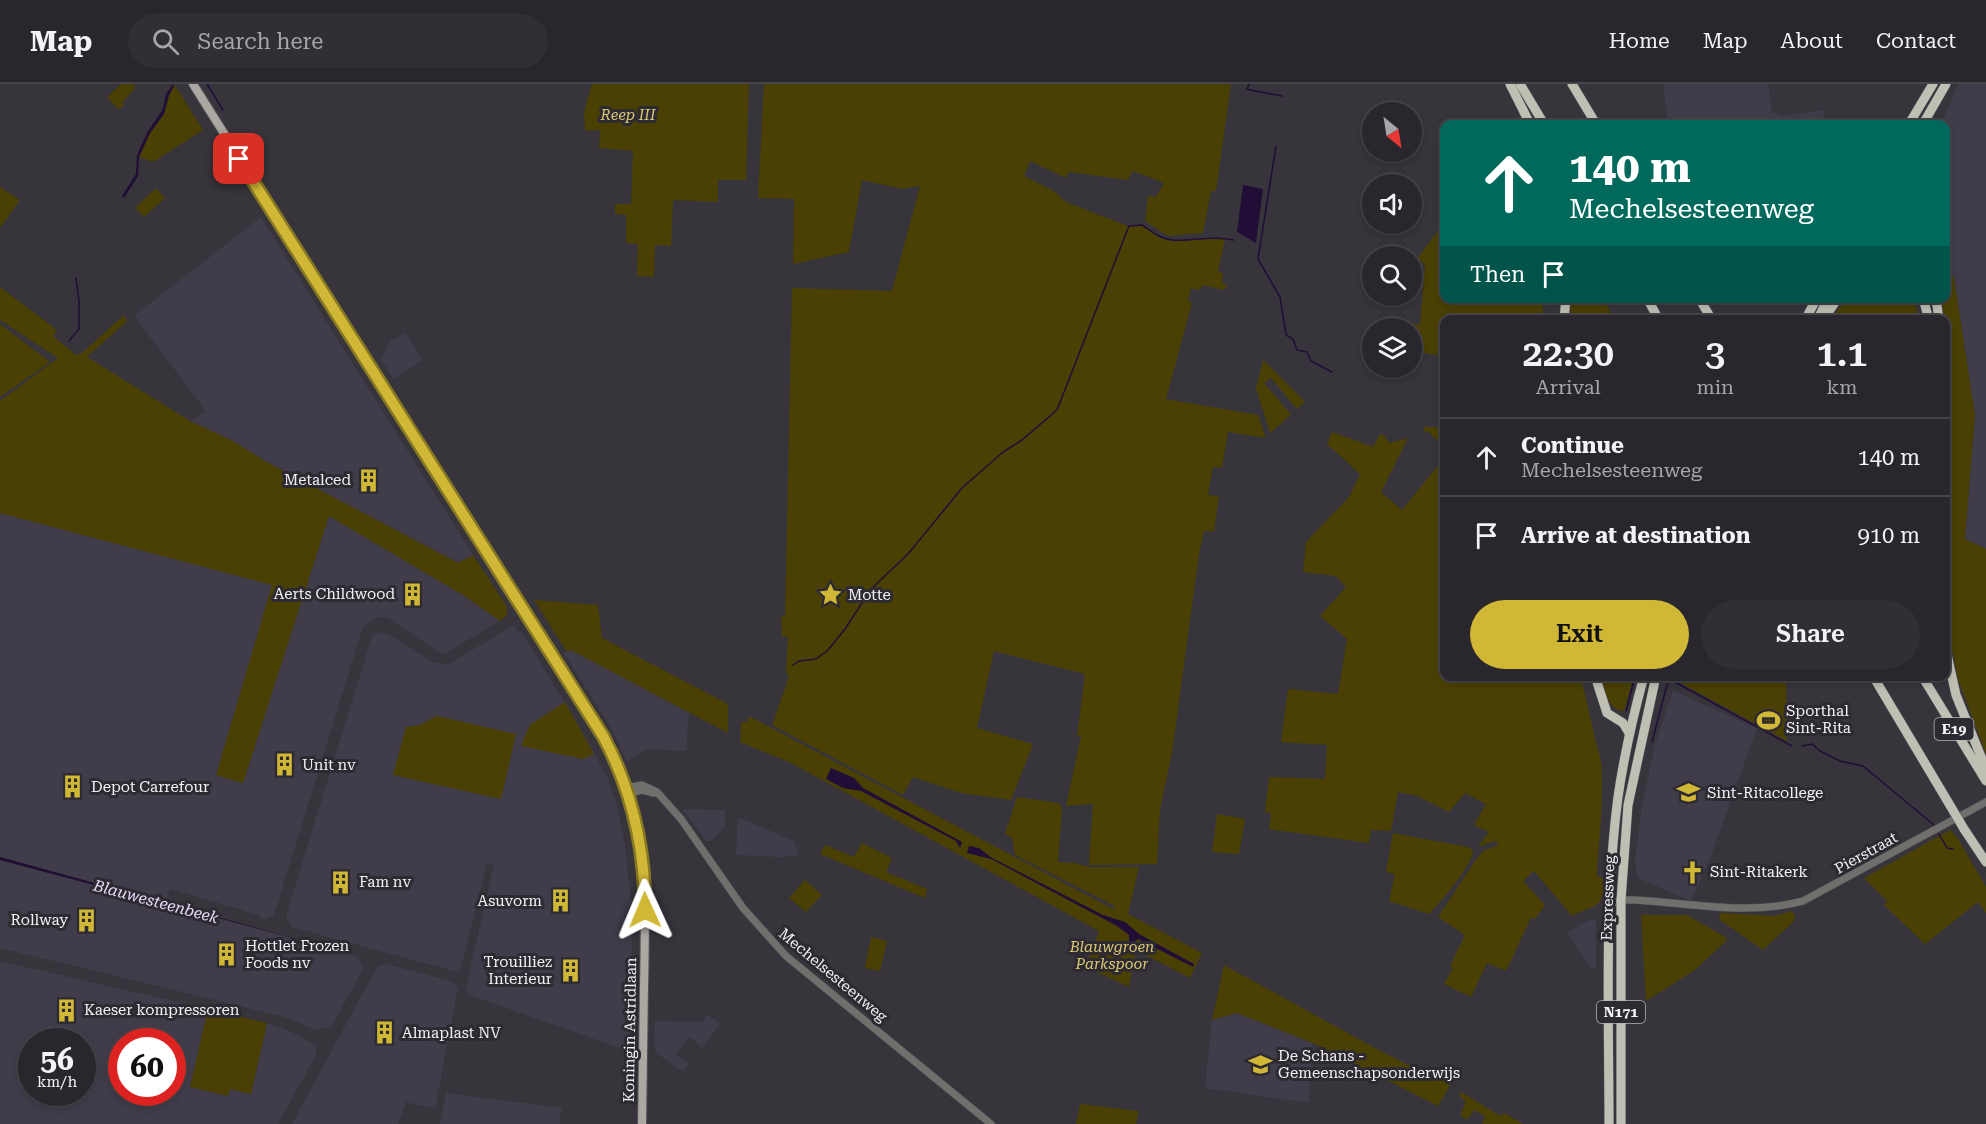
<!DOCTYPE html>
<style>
:root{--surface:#29272d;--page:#312f35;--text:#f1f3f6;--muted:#a5a5aa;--line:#454449;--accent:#d0b836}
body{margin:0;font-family:"Roboto Serif",serif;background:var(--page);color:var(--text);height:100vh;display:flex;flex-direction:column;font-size:22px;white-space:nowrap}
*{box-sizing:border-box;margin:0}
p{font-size:20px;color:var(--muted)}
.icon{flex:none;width:33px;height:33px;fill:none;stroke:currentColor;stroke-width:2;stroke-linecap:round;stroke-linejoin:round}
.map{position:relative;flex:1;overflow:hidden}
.drawer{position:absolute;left:1440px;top:231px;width:510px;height:366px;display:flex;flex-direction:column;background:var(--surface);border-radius:12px;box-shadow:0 3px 9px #0003,0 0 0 2px var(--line)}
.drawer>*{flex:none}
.banner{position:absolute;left:1440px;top:36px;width:510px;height:183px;border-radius:12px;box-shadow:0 3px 9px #0003,0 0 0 2px var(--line);background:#00695c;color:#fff;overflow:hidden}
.needle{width:39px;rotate:150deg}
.controls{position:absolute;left:1362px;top:18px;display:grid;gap:12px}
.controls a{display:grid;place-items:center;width:60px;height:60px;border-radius:50%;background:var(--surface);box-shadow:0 3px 9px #0003,0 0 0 2px var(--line);font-size:30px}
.speed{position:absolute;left:18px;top:944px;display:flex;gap:12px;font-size:30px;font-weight:700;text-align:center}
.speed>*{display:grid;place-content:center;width:78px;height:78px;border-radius:50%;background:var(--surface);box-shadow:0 3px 9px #0003,0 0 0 2px var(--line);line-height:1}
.speed small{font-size:15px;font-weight:400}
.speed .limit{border:9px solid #d22;background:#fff;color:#111}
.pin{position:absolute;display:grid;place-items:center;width:51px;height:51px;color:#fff;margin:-26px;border-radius:12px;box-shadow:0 3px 9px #0006}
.me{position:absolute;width:66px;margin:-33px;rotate:359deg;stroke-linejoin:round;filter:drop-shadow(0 0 4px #0008)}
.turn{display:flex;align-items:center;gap:21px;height:126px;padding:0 30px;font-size:27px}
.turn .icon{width:78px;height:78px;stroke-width:2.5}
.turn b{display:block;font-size:42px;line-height:51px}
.then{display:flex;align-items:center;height:57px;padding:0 30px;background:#0003;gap:12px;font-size:22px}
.eta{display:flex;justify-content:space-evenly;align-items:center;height:102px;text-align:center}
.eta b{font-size:36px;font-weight:600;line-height:42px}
.primary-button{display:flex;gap:12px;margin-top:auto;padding:12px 30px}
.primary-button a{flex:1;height:69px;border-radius:36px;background:var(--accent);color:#111;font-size:24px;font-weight:600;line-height:69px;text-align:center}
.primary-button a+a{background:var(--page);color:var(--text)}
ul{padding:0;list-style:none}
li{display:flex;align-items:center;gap:18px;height:78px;padding:0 30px;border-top:2px solid var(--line)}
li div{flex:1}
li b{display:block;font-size:22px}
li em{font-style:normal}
header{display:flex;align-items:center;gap:36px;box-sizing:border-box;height:84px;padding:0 30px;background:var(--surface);border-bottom:2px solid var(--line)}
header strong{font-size:28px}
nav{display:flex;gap:33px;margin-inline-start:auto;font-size:21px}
.search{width:420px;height:54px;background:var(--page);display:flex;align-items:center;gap:15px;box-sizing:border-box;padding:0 21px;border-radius:33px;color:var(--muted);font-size:22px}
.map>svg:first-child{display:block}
</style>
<header>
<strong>Map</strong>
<div class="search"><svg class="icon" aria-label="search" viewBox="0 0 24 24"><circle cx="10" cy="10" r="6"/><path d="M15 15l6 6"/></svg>Search here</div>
<nav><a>Home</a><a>Map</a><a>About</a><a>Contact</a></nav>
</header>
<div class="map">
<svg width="1986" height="1040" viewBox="0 0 1986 1040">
<rect width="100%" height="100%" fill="#37343c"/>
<g fill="#413c4a" fill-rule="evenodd">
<polygon points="1663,0 1768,0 1772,28 1784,32 1823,26 1825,40 1668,40"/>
<polygon points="1958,0 1986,0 1986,465 1965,455 1975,331 1954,194 1947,185 1946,179 1946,40 1942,40"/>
<polygon points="261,133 473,471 459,479 265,377 231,356 190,337 206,327 134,232"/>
<polygon points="406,249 423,276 394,295 381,276 390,257"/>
<polygon points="0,429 273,500 216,691 243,699 329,432 463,511 500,537 444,570 440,569 388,534 377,533 363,543 274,831 266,835 260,835 259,831 170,805 166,818 0,773"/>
<polygon points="514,541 519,550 522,548 585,652 608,695 617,720 625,761 632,823 631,958 625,966 470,911 466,903 494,780 487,779 461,885 457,888 292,843 287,835 287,828 372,552 380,548 389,550 433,578 447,581"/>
<polygon points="571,565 689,629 686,667 647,665 627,677 611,644 564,569"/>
<polygon points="1673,607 1757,644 1711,772 1691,817 1638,794 1635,778 1642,722 1655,660"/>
<polygon points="682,725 725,726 725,743 711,757 706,757"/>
<polygon points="738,733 794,757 798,771 782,773 736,771"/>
<polygon points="0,776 333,865 358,873 363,885 333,940 330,943 316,946 285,933 0,864"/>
<polygon points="1596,835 1596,885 1592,885 1567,849 1587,837"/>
<path d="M0,877L208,925L190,1003L228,1012L230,1005L251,1010L267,939L288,946L315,961L317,969L278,1040H0ZM32,957H82V1008H32ZM122,957H172V1008H122Z"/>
<polygon points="386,880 450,897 458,904 435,1025 406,1018 398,1040 292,1040 373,890 380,881"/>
<polygon points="1237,929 1313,959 1309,1019 1205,1004 1212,936"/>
<polygon points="708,930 720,940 702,964 690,953 676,970 689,980 683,988 655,968 654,937 702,938"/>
<polygon points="446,1009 562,1024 559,1039 562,1040 440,1040"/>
</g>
<g fill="#4a4004">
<polygon points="121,0 134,0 135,4 123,18 124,22 118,25 107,13"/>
<polygon points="592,0 749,0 746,96 718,96 718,118 673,116 671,162 655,161 654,193 637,192 638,160 626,159 626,131 615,130 615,120 631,120 633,67 599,64 600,46 585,47 584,28"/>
<polygon points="764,0 1231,0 1216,107 1211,107 1203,149 1168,152 1145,137 1148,112 1156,113 1164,99 1133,87 1128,96 1069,88 1066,94 1030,77 1024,92 1054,107 1066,118 1128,142 1142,141 1159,153 1171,157 1225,154 1218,188 1223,189 1222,199 1228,202 1223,206 1204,201 1199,206 1191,204 1188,217 1192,219 1166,315 1258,331 1266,354 1228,348 1222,384 1213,383 1208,411 1219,412 1214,448 1204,447 1199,470 1172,669 1160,725 1157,780 1089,781 1093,720 1066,722 1081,652 1077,652 1085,590 994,567 977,644 1033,660 1011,716 961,709 913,693 903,711 772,641 789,593 786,588 788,553 782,552 781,533 785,532 792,204 892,207 920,102 902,105 862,96 849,168 793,180 794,115 758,114"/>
<polygon points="175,1 203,46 153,78 139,73 150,49 164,30 169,11"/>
<polygon points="0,103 20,116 0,144"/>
<polygon points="156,104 165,114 144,133 135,124"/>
<polygon points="1444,138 1444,214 1543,215 1543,235 1444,236 1444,364 1430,349 1424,347 1424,343 1441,343 1444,273 1412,266 1412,244 1397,244 1399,237 1420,241 1425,182 1418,174"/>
<polygon points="1946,185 1954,194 1975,331 1965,455 1986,465 1986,670 1958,595 1948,544 1946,478 1951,387 1952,316 1942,215 1946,214"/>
<polygon points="0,203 57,246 53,252 76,271 81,270 124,231 127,237 87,273 190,337 231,356 265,377 458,479 473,471 507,523 507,531 500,537 463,511 329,432 243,699 216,691 272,501 0,429 0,317 58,274 0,236"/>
<polygon points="1571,214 1603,215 1615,235 1570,235"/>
<polygon points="1848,214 1913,215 1920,235 1830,235"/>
<polygon points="0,240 50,278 0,313"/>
<polygon points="1263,276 1305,318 1297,325 1271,294 1264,299 1291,331 1270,349 1256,304"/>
<path d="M1332,348L1373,363L1380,350L1384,351L1389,359L1408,354L1381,408L1402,426L1444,374V592L1581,593L1597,663C1608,685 1598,763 1597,792L1604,795C1603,826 1597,819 1572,832L1534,787L1523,797L1545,821L1535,835L1531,834L1506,887L1487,879L1471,913L1444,900L1453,884L1450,882L1465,851L1438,833L1477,774L1483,767L1499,761L1495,757L1478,763L1489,748L1474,741L1486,720L1465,709L1449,728L1417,712L1398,708L1391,747L1371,746L1369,759L1269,745L1271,729L1265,728L1269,693L1325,695L1327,661L1281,658L1288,605L1338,610L1347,555L1320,532L1346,503L1336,492L1303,488L1306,458L1349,413L1360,390L1327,360Z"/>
<polygon points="534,516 598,521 602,554 728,620 728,649 571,566 567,568"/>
<polygon points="1675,592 1786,593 1787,657 1677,597"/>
<path d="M1601,593H1634L1624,627C1607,626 1606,607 1601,593Z"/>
<polygon points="565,618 594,670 583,675 521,662 530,641"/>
<polygon points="437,632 516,650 501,715 393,691 406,643 420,641"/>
<polygon points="749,632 1113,825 1115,822 1015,771 1012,754 1005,750 1017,713 1059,719 1062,725 1058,778 1075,779 1089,783 1139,783 1128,830 1202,869 1190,894 1136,866 1129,903 1086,883 1099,847 791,679 740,658 741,638 748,638"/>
<polygon points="1217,730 1245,735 1239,770 1212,768"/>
<polygon points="1950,746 1957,753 1986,803 1986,829 1978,818 1925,860 1884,821 1887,817 1864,794"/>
<path d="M1393,749L1468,763L1473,766C1473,781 1440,819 1429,830L1389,817L1395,790L1386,788Z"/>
<polygon points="862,759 892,774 886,788 927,805 925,814 820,770 825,761 854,773"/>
<polygon points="805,796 822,811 806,828 789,814"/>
<polygon points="1792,827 1795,832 1794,837 1763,866 1720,836 1719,832 1721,829 1775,832"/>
<polygon points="1641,831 1687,831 1727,854 1726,857 1695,886 1646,917"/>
<polygon points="871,853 887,857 880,887 865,884"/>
<polygon points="1224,881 1384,969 1436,994 1449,991 1449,1003 1438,1022 1313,959 1237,929 1212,936"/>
<polygon points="208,925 267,939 251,1010 230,1005 228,1012 190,1003"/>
<polygon points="1461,1008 1500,1032 1504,1029 1523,1040 1482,1040 1485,1032 1474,1026 1467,1036 1460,1031 1466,1018 1459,1011"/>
<polygon points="1080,1020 1139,1027 1136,1040 1076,1040"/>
</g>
<g fill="#200e37">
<polygon points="173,0 174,2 169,11 164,30 150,49 139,73 138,92 124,114 122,112 136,90 137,71 147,49 163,25 166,10"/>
<polygon points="1243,101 1263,105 1256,159 1237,148"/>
<polygon points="831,684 854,694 863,704 962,758 960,764 956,757 861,707 843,704 826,695"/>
<polygon points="969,762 979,764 992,774 1103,831 1125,838 1139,850 1194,880 1193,883 1138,855 1132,860 1129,858 1129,851 1117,842 991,775 967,769"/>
<polygon points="0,773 312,859 0,776"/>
</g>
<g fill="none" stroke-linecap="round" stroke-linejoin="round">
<g stroke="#200e37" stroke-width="1.5">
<polyline points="207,0 223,26"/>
<polyline points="1249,0 1247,5 1250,6 1282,12"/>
<polyline points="1276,62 1258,175 1280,213 1286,251 1293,255 1297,266 1307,268 1311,277 1332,288"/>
<polyline points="69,257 79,245 79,217 76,194"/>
<path d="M793,581L799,577L816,575L828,566L845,545L871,505L908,470L962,404L1003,368L1022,356L1057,326L1129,142L1142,141C1150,146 1157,153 1167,155C1184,160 1210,150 1233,156"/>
<polyline points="569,585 596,628"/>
<polyline points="1626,627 1635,592"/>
<polyline points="598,631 608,647"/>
<polyline points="612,654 617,664"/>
<polyline points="1652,658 1667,601 1671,596 1792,662"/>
<polyline points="1802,662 1812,660 1820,667 1840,677 1863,682 1934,741"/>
<polyline points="620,672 625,684"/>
<polyline points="1939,750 1947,764 1953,765"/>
</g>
<defs>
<g id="minor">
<polyline points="626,704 642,701 657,708 681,735 743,824 786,872 991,1040"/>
<polyline points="628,710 642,706 654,709"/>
<path d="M1610,820L1621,816H1634C1691,819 1748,832 1803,817L1986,718"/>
</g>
<path id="major" d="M193,0L603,652C648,736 646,811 644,902C643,948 643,994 642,1040"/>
<g id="highway">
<polyline points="1510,0 1530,40"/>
<polyline points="1520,0 1544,40"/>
<polyline points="1572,0 1596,40"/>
<polyline points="1909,40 1933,0"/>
<polyline points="1923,40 1946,0"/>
<polyline points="1647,214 1659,236"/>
<polyline points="1699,214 1712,236"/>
<polyline points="1923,214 1929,236"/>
<polyline points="1936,214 1939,236"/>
<polyline points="1819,233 1828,214"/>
<polyline points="1564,236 1566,214"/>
<polyline points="1805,236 1817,214"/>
<polyline points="1823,236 1838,214"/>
<polyline points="1946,298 1946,391"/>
<polyline points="1946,566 1956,611 1986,685"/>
<polyline points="1595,592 1607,629 1623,639 1629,649"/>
<polyline points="1873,592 1951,723"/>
<polyline points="1922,592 1986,697"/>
<polyline points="1964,745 1986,778"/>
<path d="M1609,1040C1609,932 1604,820 1618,713C1624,672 1633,632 1644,592"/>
<polyline points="1621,1040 1621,816 1628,721 1656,592"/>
</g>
</defs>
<use href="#minor" stroke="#55525a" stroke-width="8"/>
<use href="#major" stroke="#55525a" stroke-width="10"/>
<use href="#highway" stroke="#55525a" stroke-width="10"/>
<use href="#minor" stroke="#706f6b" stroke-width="7"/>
<use href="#major" stroke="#aaa8a0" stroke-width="8"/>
<use href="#highway" stroke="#c0bfb4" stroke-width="9"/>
<defs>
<polyline id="highway-bridge" points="1951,723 1964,745"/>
</defs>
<use href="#highway-bridge" stroke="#55525a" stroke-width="10" stroke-linecap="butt"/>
<use href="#highway-bridge" stroke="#c0bfb4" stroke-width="9"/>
</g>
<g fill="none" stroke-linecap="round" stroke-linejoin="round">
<defs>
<path id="route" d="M239,75L603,652C632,706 645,766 645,826"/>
</defs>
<use href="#route" stroke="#877823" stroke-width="15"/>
<use href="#route" stroke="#d0b836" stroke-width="10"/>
</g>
<defs>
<symbol id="building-bare" viewBox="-9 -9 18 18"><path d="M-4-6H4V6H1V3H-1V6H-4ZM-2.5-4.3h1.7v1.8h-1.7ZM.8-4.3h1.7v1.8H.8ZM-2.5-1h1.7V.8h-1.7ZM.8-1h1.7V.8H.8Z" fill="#d0b836" stroke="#2d2a32" stroke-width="2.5" paint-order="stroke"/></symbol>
<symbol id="sight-bare" viewBox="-9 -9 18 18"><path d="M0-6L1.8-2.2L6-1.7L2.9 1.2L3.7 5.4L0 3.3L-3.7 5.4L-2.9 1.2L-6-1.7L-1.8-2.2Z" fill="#d0b836" stroke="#2d2a32" stroke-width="2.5" paint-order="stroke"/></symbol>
<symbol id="stadium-bare" viewBox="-9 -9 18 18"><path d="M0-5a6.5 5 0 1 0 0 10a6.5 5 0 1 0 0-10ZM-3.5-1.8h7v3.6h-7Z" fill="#d0b836" stroke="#2d2a32" stroke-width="2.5" paint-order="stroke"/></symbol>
<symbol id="school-bare" viewBox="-9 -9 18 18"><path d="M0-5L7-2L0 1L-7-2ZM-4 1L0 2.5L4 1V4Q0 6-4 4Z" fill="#d0b836" stroke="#2d2a32" stroke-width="2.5" paint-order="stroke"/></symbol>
<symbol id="church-bare" viewBox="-9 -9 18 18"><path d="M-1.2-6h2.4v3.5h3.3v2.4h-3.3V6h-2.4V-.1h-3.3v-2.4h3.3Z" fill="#d0b836" stroke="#2d2a32" stroke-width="2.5" paint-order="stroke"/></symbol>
</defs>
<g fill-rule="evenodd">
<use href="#building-bare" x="352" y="380" width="33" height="33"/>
<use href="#building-bare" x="396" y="494" width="33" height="33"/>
<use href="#sight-bare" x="814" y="494" width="33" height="33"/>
<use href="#stadium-bare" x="1752" y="620" width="33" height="33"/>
<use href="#building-bare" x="268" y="664" width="33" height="33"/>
<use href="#building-bare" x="56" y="686" width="33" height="33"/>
<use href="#school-bare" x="1672" y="692" width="33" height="33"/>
<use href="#church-bare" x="1676" y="772" width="33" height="33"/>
<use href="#building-bare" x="324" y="782" width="33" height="33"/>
<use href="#building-bare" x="544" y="800" width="33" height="33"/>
<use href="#building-bare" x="70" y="820" width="33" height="33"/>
<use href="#building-bare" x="210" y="854" width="33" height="33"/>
<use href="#building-bare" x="554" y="870" width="33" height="33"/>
<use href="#building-bare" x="50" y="910" width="33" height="33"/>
<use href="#building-bare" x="368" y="932" width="33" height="33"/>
<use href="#school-bare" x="1244" y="964" width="33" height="33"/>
</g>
<g text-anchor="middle" stroke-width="6" stroke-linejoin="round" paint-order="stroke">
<g fill="#2d2a32" stroke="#b7b5bb" stroke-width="1.5">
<rect x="1934.5" y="634" width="39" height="22" rx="4.5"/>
<rect x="1597" y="917" width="48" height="22" rx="4.5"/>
</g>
<g font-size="14" font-weight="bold" fill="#f2f1f6">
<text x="1954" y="650">E19</text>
<text x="1621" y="933">N171</text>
</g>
<g font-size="15" font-style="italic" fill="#d9c874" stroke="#2d2a32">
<text x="628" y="36">Reep III</text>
<text x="1112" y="868">Blauwgroen<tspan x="1112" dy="17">Parkspoor</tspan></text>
</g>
<g font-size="15" fill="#f2f1f6" stroke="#2d2a32" text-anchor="start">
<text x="351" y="401" text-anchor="end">Metalced</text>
<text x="395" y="515" text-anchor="end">Aerts Childwood</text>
<text x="848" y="516">Motte</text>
<text x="1786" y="632">Sporthal<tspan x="1786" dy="17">Sint-Rita</tspan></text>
<text x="302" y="686">Unit nv</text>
<text x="91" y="708">Depot Carrefour</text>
<text x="1707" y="714">Sint-Ritacollege</text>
<text x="1710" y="793">Sint-Ritakerk</text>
<text x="359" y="803">Fam nv</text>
<text x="542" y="822" text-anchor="end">Asuvorm</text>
<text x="68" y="841" text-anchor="end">Rollway</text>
<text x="245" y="867">Hottlet Frozen<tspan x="245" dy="17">Foods nv</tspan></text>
<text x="552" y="883" text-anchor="end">Trouilliez<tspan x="552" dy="17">Interieur</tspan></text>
<text x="84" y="931">Kaeser kompressoren</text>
<text x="402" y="954">Almaplast NV</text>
<text x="1278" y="977">De Schans -<tspan x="1278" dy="17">Gemeenschapsonderwijs</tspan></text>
</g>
<g font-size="15" fill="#f2f1f6" stroke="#2d2a32">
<text transform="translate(1866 769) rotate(-29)" y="5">Pierstraat</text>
<text transform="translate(1608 814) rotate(-88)" y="5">Expressweg</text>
<text transform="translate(833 891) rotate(40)" y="5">Mechelsesteenweg</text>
<text transform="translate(630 946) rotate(-89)" y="5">Koningin Astridlaan</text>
</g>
<g font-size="16" font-style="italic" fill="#e5dbf9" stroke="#2d2a32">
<text transform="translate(156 817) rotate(15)" y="6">Blauwesteenbeek</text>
</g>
</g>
</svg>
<div class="controls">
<a><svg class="needle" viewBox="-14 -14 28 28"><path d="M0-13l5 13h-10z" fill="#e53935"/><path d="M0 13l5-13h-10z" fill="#a5a5aa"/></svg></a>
<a><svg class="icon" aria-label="sound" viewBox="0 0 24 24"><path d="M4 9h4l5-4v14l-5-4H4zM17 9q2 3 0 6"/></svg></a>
<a><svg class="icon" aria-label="search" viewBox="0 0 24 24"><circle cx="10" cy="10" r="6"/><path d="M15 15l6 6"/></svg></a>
<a><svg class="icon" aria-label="layers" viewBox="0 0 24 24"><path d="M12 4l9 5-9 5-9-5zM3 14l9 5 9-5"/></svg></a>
</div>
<div class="speed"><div>56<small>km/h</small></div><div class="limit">60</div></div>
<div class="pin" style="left:239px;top:75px;background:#d93025"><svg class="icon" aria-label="arrive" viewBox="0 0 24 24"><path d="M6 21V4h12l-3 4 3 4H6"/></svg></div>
<svg class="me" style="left:645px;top:826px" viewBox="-20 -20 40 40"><path d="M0-17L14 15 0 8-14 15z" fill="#d0b836" stroke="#fff" stroke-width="4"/></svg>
<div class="banner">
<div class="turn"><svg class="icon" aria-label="ahead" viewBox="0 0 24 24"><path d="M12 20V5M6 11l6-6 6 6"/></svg><div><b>140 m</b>Mechelsesteenweg</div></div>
<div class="then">Then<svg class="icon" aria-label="arrive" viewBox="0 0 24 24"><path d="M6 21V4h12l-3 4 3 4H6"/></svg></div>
</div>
<section class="drawer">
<div class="eta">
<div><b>22:30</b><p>Arrival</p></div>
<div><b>3</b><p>min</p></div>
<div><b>1.1</b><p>km</p></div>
</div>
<ul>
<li><svg class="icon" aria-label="ahead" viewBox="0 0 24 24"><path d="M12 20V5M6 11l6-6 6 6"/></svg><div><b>Continue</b><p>Mechelsesteenweg</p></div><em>140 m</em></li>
<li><svg class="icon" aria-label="arrive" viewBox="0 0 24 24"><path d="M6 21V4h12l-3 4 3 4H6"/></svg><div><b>Arrive at destination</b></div><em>910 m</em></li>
</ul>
<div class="primary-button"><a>Exit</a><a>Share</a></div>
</section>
</div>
